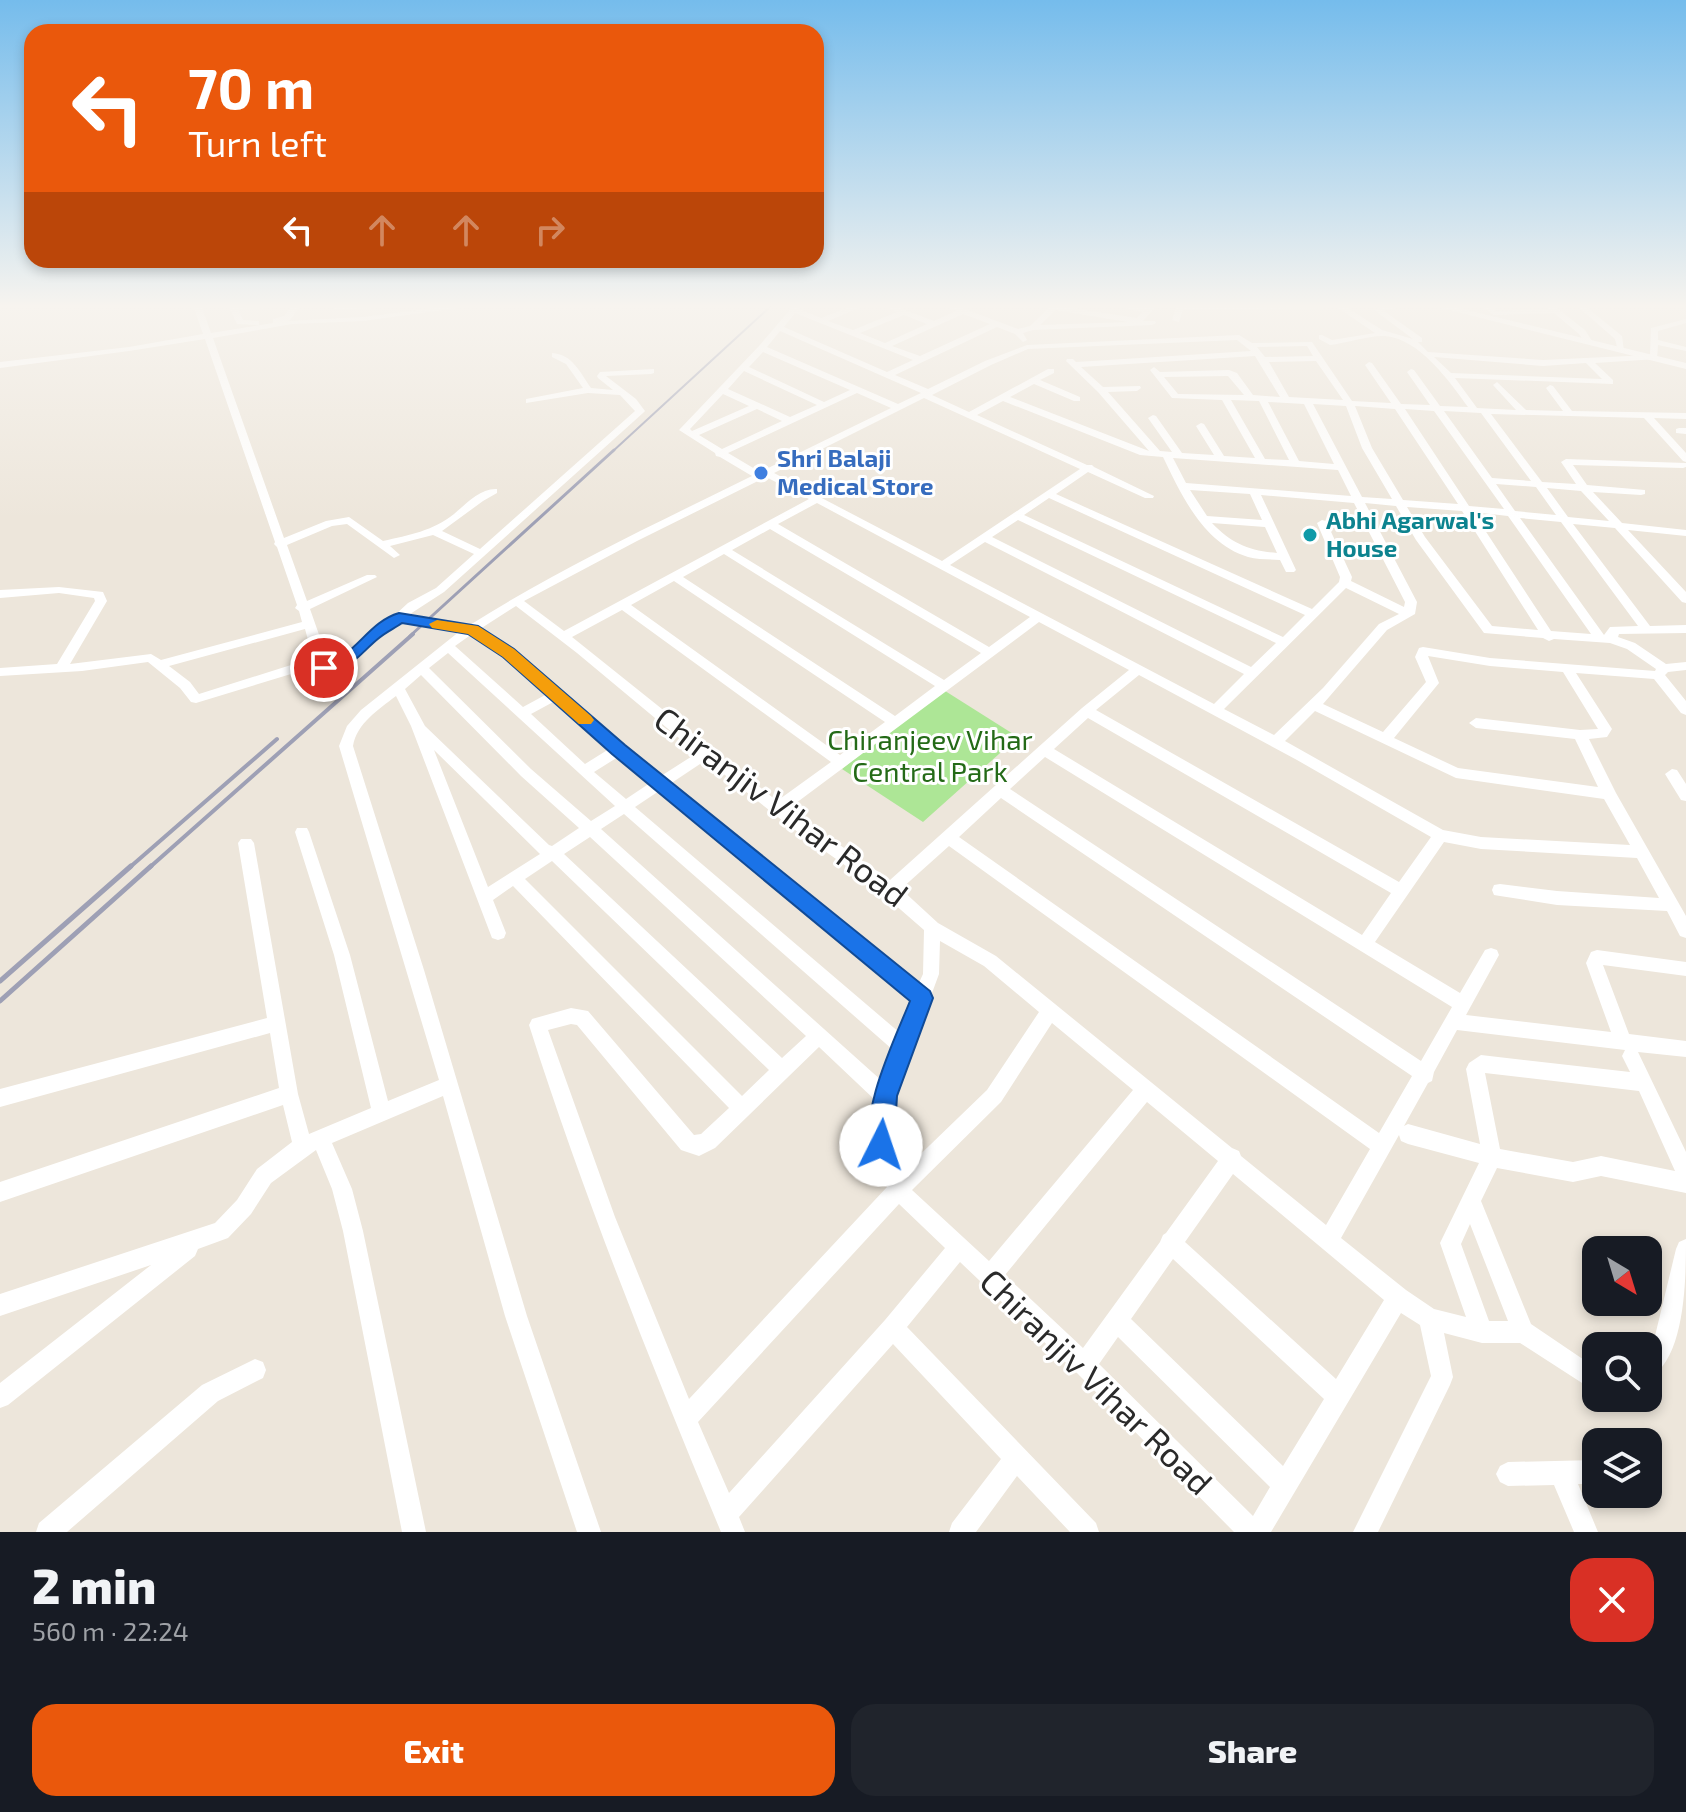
<!DOCTYPE html>
<meta charset="utf-8">
<style>
:root{--surface:#171b24;--page:#20242c;--text:#f1f3f6;--muted:#9ea1a6;--accent:#ea580c}
body{margin:0;font-family:"Exo 2",sans-serif;background:var(--page);color:var(--text);height:100vh;display:flex;flex-direction:column;font-size:30px;white-space:nowrap}
*{box-sizing:border-box;margin:0}
p{font-size:26px;color:var(--muted)}
.icon{flex:none;width:44px;height:44px;fill:none;stroke:currentColor;stroke-width:2;stroke-linecap:round;stroke-linejoin:round}
.map{position:relative;height:1532px;overflow:hidden}
.drawer{display:flex;flex-direction:column;background:var(--surface);flex:1}
.drawer>*{flex:none}
.hud{position:absolute;left:24px;top:24px;width:800px;height:244px;border-radius:24px;box-shadow:0 4px 12px #0003;background:#ea580c;color:#fff;overflow:hidden}
.needle{width:52px;rotate:142deg}
.fabs{position:absolute;left:1582px;top:1236px;display:grid;gap:16px}
.fabs a{display:grid;place-items:center;width:80px;height:80px;border-radius:16px;background:var(--surface);box-shadow:0 4px 12px #0003;font-size:40px}
.pin{position:absolute;display:grid;place-items:center;width:68px;height:68px;color:#fff;margin:-34px;border:4px solid #fff;border-radius:50%;box-shadow:0 2px 8px #0007}
.me{position:absolute;width:88px;margin:-44px;rotate:4deg;stroke-linejoin:round;filter:drop-shadow(0 0 6px #0008)}
.turn{display:flex;align-items:center;gap:28px;height:168px;padding:0 32px;font-size:36px}
.turn .icon{width:104px;height:104px;stroke-width:2.5}
.turn b{display:block;font-size:56px;line-height:68px}
.lanes{display:flex;align-items:center;height:76px;padding:0 32px;background:#0003;justify-content:center;gap:40px;direction:ltr}
.lanes .off{opacity:.35}
.round{display:grid;place-items:center;flex:none;width:84px;height:84px;border-radius:24px;background:var(--page)}
.headline{display:flex;align-items:center;justify-content:space-between;height:136px;padding:0 32px}
h1{font-size:48px;font-weight:800;line-height:60px}
.primary-button{display:flex;gap:16px;margin-top:auto;padding:16px 32px}
.primary-button a{flex:1;height:92px;border-radius:24px;background:var(--accent);color:#fff;font-size:32px;font-weight:800;line-height:92px;text-align:center}
.primary-button a+a{background:var(--page);color:var(--text)}
.map>svg:first-child{display:block}
</style>
<div class="map">
<svg width="1686" height="1532" viewBox="0 0 1686 1532">
<rect width="100%" height="100%" fill="#ede6db"/>
<polygon fill="#ade696" points="942,689 1018,737 923,822 842,769"/>
<g fill="none" stroke-linecap="round" stroke-linejoin="round">
<g fill="#fff" fill-rule="evenodd">
<path d="M193,305H201L211,333L273,323V319L284,316L291,307L238,309L243,320L259,321V325H256L237,324L228,305H301L290,320L287,321L363,317L458,305H479L363,321L292,324L213,338L284,538L326,521L349,517L383,541C409,535 433,531 454,514C466,504 480,488 497,489V493L483,501L442,531L480,549L635,411L620,395L588,393L526,403V399L583,388L566,364L552,357V353C572,354 580,372 591,388L613,390L598,378L597,376L600,372L654,369V373L651,374L606,376L636,399L645,411L643,413L444,592L407,616L470,625C560,568 657,523 752,476L720,457L716,456L715,453L679,430L759,346L794,305H802L799,309L821,318L855,305H866L828,321L853,330L897,312L881,305H892L934,321L956,311L943,305H954L1018,329L1030,326L1052,305L1137,318L1142,312L1112,305L1146,308L1149,305H1157L1143,321H1155L1156,323L1152,325L1033,330L1023,333L1027,340L1023,342L1015,334L997,327L895,375L928,389L985,361L1027,345L1239,335L1252,343L1312,342L1352,401L1391,403L1365,365L1369,362L1372,363L1401,404L1430,405L1407,372L1411,369L1414,370L1440,406L1468,407C1449,381 1420,339 1385,336C1370,335 1346,343 1330,345L1319,339V335H1322L1332,340L1375,333L1338,308L1183,310L1179,322L1172,320L1176,308L1180,306L1343,305L1382,330L1413,339L1374,310L1392,305H1407L1384,311L1422,338V342H1418L1428,352L1543,360L1650,355L1651,328L1686,319V323L1658,331V340L1686,347V351L1658,345L1657,359L1595,363L1613,380V384L1455,378L1477,408L1516,410L1493,385L1497,382L1526,410L1563,411L1546,388L1550,385L1553,386L1572,411L1686,413V419L1654,418L1686,453V462L1683,461L1644,418L1491,414L1542,482L1576,484L1561,462L1566,459L1686,463V467L1683,468L1573,465L1587,485L1645,490V494L1641,495L1593,492L1622,523L1686,530V536L1628,530L1686,592V603L1682,602L1615,528L1573,524L1650,626L1686,625V633L1619,634L1618,637L1635,643L1666,664L1686,662V670L1668,672L1665,675L1686,701V715L1681,713L1654,679L1576,673L1612,729L1607,737L1589,739L1616,793L1686,916V938L1680,936L1667,911L1557,905L1500,896L1494,895L1492,890L1494,885L1500,884L1557,891L1659,898L1637,858L1481,849L1444,842L1375,942L1460,993L1485,950L1491,948L1497,950L1499,955L1466,1015L1611,1032L1586,963L1591,952L1597,950L1686,962V976L1603,965L1629,1034L1686,1041V1057L1638,1052L1686,1152V1193L1601,1176L1573,1182L1497,1168L1481,1201L1531,1324L1596,1368V1392L1520,1343H1482L1444,1333L1453,1377L1450,1385L1378,1532H1353L1431,1376L1420,1325L1401,1313L1271,1532H1234L1077,1373L987,1288L982,1285L980,1281L960,1262L907,1327L1096,1523L1099,1532H1070L1017,1476L976,1532H949L952,1523L1001,1459L893,1344L739,1517L745,1532H721C652,1366 584,1198 529,1025L532,1019L571,1008L588,1011L694,1135L701,1134L729,1108L513,886L493,900L506,933L504,938L498,940L492,938L411,726L396,696C378,710 357,723 353,746L424,970L527,1316L601,1532H577L505,1316L443,1096L332,1143L352,1189L363,1231L426,1532H402L343,1231L332,1189L316,1150L271,1183L251,1214L228,1238L198,1249L195,1256L8,1405L0,1408V1383L151,1265L0,1316V1294L215,1223L237,1200L257,1169L292,1142L283,1105L0,1202V1182L279,1088L270,1033L0,1107V1089L267,1018L238,843L241,839H251L254,843L298,1094L309,1134L371,1108L334,955L295,832L297,828H307L309,832L350,955L388,1101L439,1080L339,746L347,726L361,710L460,631L401,622C394,627 386,631 379,636C361,650 338,685 314,667L196,703L191,702L180,688L148,662L82,671L0,676V668L57,664L95,601L94,598L59,593L0,598V590L59,587L103,592L107,601L70,664L151,654L161,660L302,622L299,611L295,608L297,605L277,547L274,544L275,542L205,339L129,351L0,368V362L129,347L203,334ZM1055,310L1128,322L1040,325ZM795,313L913,360L887,372L784,327ZM963,314L990,324L920,356L892,346ZM904,315L927,324L885,343L860,333ZM780,331L921,393L898,404L767,347ZM1237,340L1251,351L1076,362L1073,359H1067L1066,361L1098,392L1149,451L1010,397L1034,384L1074,401H1080V397L1040,380L1054,373V369H1048L969,412L932,395L991,365L1028,349ZM1307,346L1313,356L1265,357L1257,347ZM763,352L850,390L824,402L749,367ZM1255,356L1280,397L1253,395L1237,373L1229,370L1160,372L1154,367L1150,370L1172,398L1222,400L1255,458L1224,456L1204,424L1201,423L1196,426L1214,455L1182,453L1156,416L1153,415L1148,418L1172,452L1160,451L1108,392L1137,391L1141,388L1140,386L1103,387L1081,367ZM1434,357L1543,366L1586,363L1602,379L1451,373ZM1316,361L1343,400L1289,397L1269,362ZM744,371L817,405L790,417L728,389ZM1228,376L1244,395L1178,394L1164,377ZM857,393L891,408L760,472L728,453ZM723,394L749,406L692,431L690,429ZM924,398L1080,469L942,561L774,473ZM1231,400L1259,401L1289,460L1265,459ZM1003,401L1140,455L1163,457C1182,496 1203,543 1248,557C1258,560 1269,559 1280,560L1286,572H1294L1296,570L1261,495L1354,503L1405,602L1404,607L1351,581L1352,577L1326,521L1322,520L1317,523L1340,577L1339,582L1312,609L1056,494L1088,472L1145,498H1153L1154,496L1094,467L1092,465H1087L977,415ZM1268,402L1304,404L1334,464L1299,461ZM1313,404L1346,406L1362,448L1392,499L1362,497ZM1355,406L1395,409L1458,504L1403,500L1372,448ZM757,409L782,421L722,449L699,435ZM1405,409L1434,411L1504,509L1469,506ZM1444,411L1481,413L1531,481L1492,478ZM1173,458L1338,470L1351,496L1186,483ZM766,477L809,499L564,631L524,601L637,541ZM1496,484L1536,487L1556,515L1515,511ZM1547,488L1581,491L1609,521L1568,517ZM1190,490L1250,494L1262,520L1207,516ZM1049,498L1305,615L1283,637L1024,515ZM817,503L1030,617L989,647L778,524ZM1365,503L1396,506L1416,540L1484,633L1543,638L1549,641L1554,639L1610,643L1627,649L1656,669L1655,671L1490,658L1423,647L1419,648L1415,657L1426,682L1383,732L1323,704L1387,630L1415,614L1417,602ZM1407,507L1462,511L1538,630L1492,626L1425,537ZM1473,512L1508,516L1591,634L1551,631ZM1520,518L1561,522L1638,626L1610,627L1604,635ZM1018,520L1276,643L1251,667L992,537ZM1212,523L1265,527L1277,553C1249,551 1231,543 1212,523ZM347,524L394,558L400,555L390,546L433,535L474,554L436,588L408,603L395,615L370,631L345,656L327,664L323,646L310,609L377,577L375,575H367L307,601L287,545L332,526ZM770,529L981,653L944,680L732,550ZM985,542L1244,674L1214,704L950,565ZM724,554L935,686L895,716L683,577ZM674,581L885,722L840,755L631,605ZM1346,588L1399,614L1379,624L1323,688L1274,735L1224,709ZM516,606L577,653L697,753L661,776L513,650L480,629ZM622,610L831,762L777,801L572,637ZM1039,622L1129,670L1082,708L890,880L788,809ZM305,629L313,658L199,694L190,682L169,666ZM472,634L505,656L547,694L523,707L455,646ZM448,653L615,806L591,821L531,769L429,668ZM1428,656L1490,666L1563,672L1598,729L1580,730L1476,718L1469,723L1476,728L1575,739L1598,787L1458,768L1394,738L1439,683ZM421,675L521,776L579,828L552,846L549,845L425,726L405,689ZM1139,675L1297,760L1431,837L1399,882L1096,710ZM555,701L609,749L585,764L531,714ZM1315,711L1456,778L1604,799L1630,845L1481,837L1443,830L1285,741ZM1088,718L1391,893L1362,935L1054,749ZM434,750L539,853L540,854L488,887ZM618,757L650,783L626,799L594,772ZM1045,757L1452,1007L1421,1061L1010,789ZM706,760L788,825L870,883L924,930L923,974L918,985L670,784ZM659,791L912,1001L900,1033L635,807ZM1001,798L1412,1076L1379,1133L959,837ZM624,814L893,1050L882,1081L601,829ZM590,837L806,1036L782,1058L564,854ZM949,846L1370,1149L1326,1225L1241,1156L1239,1151L1232,1148L996,956L938,923L901,889ZM552,861L769,1070L742,1096L525,879ZM940,941L984,966L1039,1012L987,1090L901,1173L891,1145L894,1096L939,974ZM1052,1023L1133,1090L989,1261L912,1190L1001,1102ZM571,1024L577,1025L681,1150L699,1156L715,1148L819,1047L875,1100L871,1145L887,1187L689,1399L615,1217L548,1030ZM1457,1030L1625,1050L1622,1056L1630,1072L1481,1055L1469,1063L1466,1069L1480,1144L1408,1124L1404,1126L1428,1083L1432,1081L1434,1072ZM1485,1073L1639,1091L1675,1171L1601,1156L1573,1162L1500,1149ZM1147,1102L1218,1161L1166,1233L1163,1235L1160,1242L1083,1348L1005,1275ZM1399,1135L1401,1141L1408,1144L1479,1163L1440,1243L1466,1317L1434,1309L1406,1290L1341,1238ZM1233,1174L1384,1300L1336,1379L1185,1242ZM899,1204L945,1248L885,1320L729,1493L698,1422ZM1470,1224L1508,1321H1489L1461,1244ZM1173,1259L1324,1399L1283,1466L1131,1319ZM1118,1337L1270,1487L1253,1516L1099,1364Z"/>
<polygon points="334,305 399,305 395,307 337,310 333,308"/>
<polygon points="1478,305 1487,305 1496,311 1549,309 1547,305 1553,305 1585,330 1592,341 1585,343 1579,334 1554,313 1494,315"/>
<polygon points="1576,305 1584,305 1622,336 1624,351 1618,351 1615,339"/>
<polygon points="1679,428 1686,428 1686,434 1676,433 1676,429"/>
<polygon points="1672,769 1677,770 1686,784 1686,801 1681,800 1665,774"/>
<path d="M1686,1239C1686,1275 1686,1361 1648,1378V1348L1654,1340L1676,1249L1679,1242Z"/>
<polygon points="255,1359 263,1362 266,1370 263,1378 218,1401 67,1532 36,1532 39,1523 202,1385"/>
<polygon points="1596,1460 1596,1484 1578,1484 1598,1532 1574,1532 1554,1485 1508,1486 1500,1482 1496,1474 1500,1466 1508,1462"/>
</g>
<polygon fill="#fff" fill-rule="evenodd" points="1429,305 1446,305 1686,363 1686,369"/>
<polyline stroke="#9ea0b5" stroke-width="2" points="612,452 772,305"/>
<polyline stroke="#9ea0b5" stroke-width="3" points="410,636 614,450"/>
<g stroke="#9ea0b5" stroke-width="4">
<polyline points="129,868 277,739"/>
<polyline points="149,868 413,634"/>
</g>
<g stroke="#9ea0b5" stroke-width="5">
<polyline points="0,981 131,866"/>
<polyline points="0,1001 151,866"/>
</g>
</g>
<linearGradient id="sky" x2="0" y2="1"><stop stop-color="#75bcec"/><stop offset="0.59" stop-color="#f7f4ef"/><stop offset="1" stop-color="#f7f4ef" stop-opacity="0"/></linearGradient>
<rect width="1686" height="519" fill="url(#sky)"/>
<path fill="#1a73e8" stroke="#114b97" stroke-width="2" d="M399,613L478,626L514,649L625,745L930,991L933,998L897,1096L894,1145L890,1154L881,1157L873,1154C857,1115 895,1039 910,1001L612,754L503,657L468,634L402,623C395,628 386,632 379,638C361,652 345,678 318,672L315,668C323,660 335,661 344,655C363,641 375,620 399,613Z"/>
<polygon fill="#f59e0b" points="437,620 478,626 514,649 591,716 594,720 591,724 579,724 503,657 468,634 432,628 429,624"/>
<circle fill="#3f7fe0" stroke="#fff" stroke-width="3" cx="761" cy="473" r="8"/>
<circle fill="#0f9aa8" stroke="#fff" stroke-width="3" cx="1310" cy="535" r="8"/>
<g text-anchor="middle" stroke-width="6" stroke-linejoin="round" paint-order="stroke">
<g font-size="24" font-weight="bold" fill="#366cbe" stroke="#fff" text-anchor="start">
<text x="777" y="467">Shri Balaji<tspan x="777" dy="28">Medical Store</tspan></text>
</g>
<g font-size="24" font-weight="bold" fill="#0d838f" stroke="#fff" text-anchor="start">
<text x="1326" y="529">Abhi Agarwal's<tspan x="1326" dy="28">House</tspan></text>
</g>
<g font-size="28" fill="#246a17" stroke="#fff">
<text x="930" y="750">Chiranjeev Vihar<tspan x="930" dy="32">Central Park</tspan></text>
</g>
<g font-size="34" fill="#2a2a2a" stroke="#fff">
<text transform="translate(781 807) rotate(37)" y="12">Chiranjiv Vihar Road</text>
<text transform="translate(1096 1382) rotate(44)" y="12">Chiranjiv Vihar Road</text>
</g>
</g>
</svg>
<div class="fabs">
<a><svg class="needle" viewBox="-14 -14 28 28"><path d="M0-13l5 13h-10z" fill="#e53935"/><path d="M0 13l5-13h-10z" fill="#9ea1a6"/></svg></a>
<a><svg class="icon" aria-label="search" viewBox="0 0 24 24"><circle cx="10" cy="10" r="6"/><path d="M15 15l6 6"/></svg></a>
<a><svg class="icon" aria-label="layers" viewBox="0 0 24 24"><path d="M12 4l9 5-9 5-9-5zM3 14l9 5 9-5"/></svg></a>
</div>
<div class="pin" style="left:324px;top:668px;background:#d93025"><svg class="icon" aria-label="arrive" viewBox="0 0 24 24"><path d="M6 21V4h12l-3 4 3 4H6"/></svg></div>
<svg class="me" style="left:881px;top:1145px" viewBox="-20 -20 40 40"><circle r="19" fill="#fff"/><path d="M0-13L10 11 0 6-10 11z" fill="#1a73e8"/></svg>
<div class="hud">
<div class="turn"><svg class="icon" aria-label="left" viewBox="0 0 24 24"><path d="M17 20v-9H6M10 6l-5 5 5 5"/></svg><div><b>70 m</b>Turn left</div></div>
<div class="lanes"><svg class="icon" aria-label="left" viewBox="0 0 24 24"><path d="M17 20v-9H6M10 6l-5 5 5 5"/></svg><svg class="icon off" aria-label="ahead" viewBox="0 0 24 24"><path d="M12 20V5M6 11l6-6 6 6"/></svg><svg class="icon off" aria-label="ahead" viewBox="0 0 24 24"><path d="M12 20V5M6 11l6-6 6 6"/></svg><svg class="icon off" aria-label="right" viewBox="0 0 24 24"><path d="M7 20v-9h11M14 6l5 5-5 5"/></svg></div>
</div>
</div>
<section class="drawer">
<div class="headline"><div><h1>2 min</h1><p>560 m · 22:24</p></div><a class="round" style="background:#d93025;color:#fff"><svg class="icon" aria-label="close" viewBox="0 0 24 24"><path d="M6 6l12 12M18 6L6 18"/></svg></a></div>
<div class="primary-button"><a>Exit</a><a>Share</a></div>
</section>
